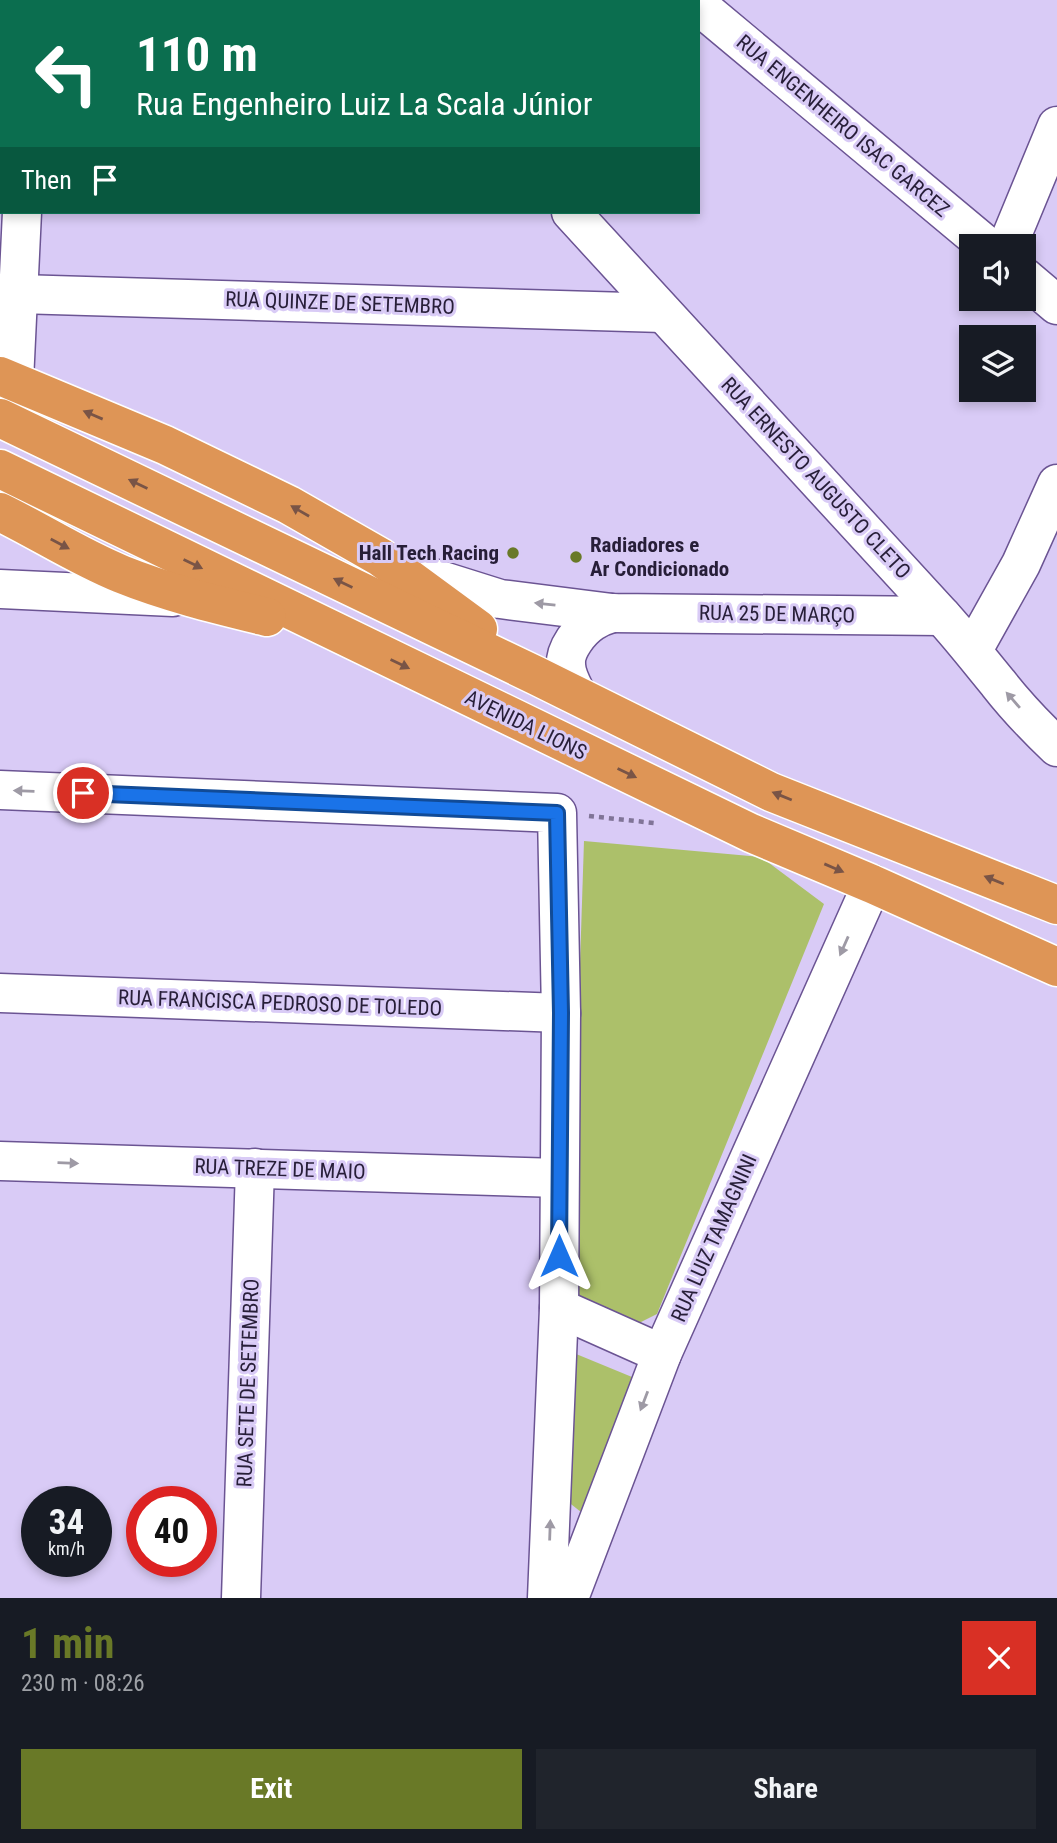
<!DOCTYPE html>
<meta charset="utf-8">
<style>
:root{--surface:#171b24;--page:#20242c;--text:#f1f3f6;--muted:#9ea1a6;--accent:#697927}
body{margin:0;font-family:"Roboto Condensed",sans-serif;background:var(--page);color:var(--text);height:100vh;display:flex;flex-direction:column;font-size:26px;white-space:nowrap}
*{box-sizing:border-box;margin:0}
p{font-size:23px;color:var(--muted)}
.icon{flex:none;width:38px;height:38px;fill:none;stroke:currentColor;stroke-width:2;stroke-linecap:round;stroke-linejoin:round}
.map{position:relative;height:1598px;overflow:hidden}
.drawer{display:flex;flex-direction:column;background:var(--surface);flex:1}
.drawer>*{flex:none}
.hud{position:absolute;left:0px;top:0px;width:700px;height:214px;box-shadow:0 4px 10px #0003;background:#0b6e4f;color:#fff;overflow:hidden}
.fabs{position:absolute;left:959px;top:234px;display:grid;gap:14px}
.fabs a{display:grid;place-items:center;width:77px;height:77px;border-radius:0px;background:var(--surface);box-shadow:0 4px 10px #0003;font-size:35px}
.speed{position:absolute;left:21px;top:1486px;display:flex;gap:14px;font-size:35px;font-weight:700;text-align:center}
.speed>*{display:grid;place-content:center;width:91px;height:91px;border-radius:50%;background:var(--surface);box-shadow:0 4px 10px #0003;line-height:1}
.speed small{font-size:18px;font-weight:400}
.speed .limit{border:10px solid #d22;background:#fff;color:#111}
.pin{position:absolute;display:grid;place-items:center;width:60px;height:60px;color:#fff;margin:-30px;border:4px solid #fff;border-radius:50%;box-shadow:0 2px 7px #0007}
.me{position:absolute;width:77px;margin:-38px;rotate:0deg;stroke-linejoin:round;filter:drop-shadow(0 0 5px #0008)}
.turn{display:flex;align-items:center;gap:24px;height:147px;padding:0 21px;font-size:32px}
.turn .icon{width:91px;height:91px;stroke-width:2.5}
.turn b{display:block;font-size:49px;line-height:60px}
.then{display:flex;align-items:center;height:66px;padding:0 21px;background:#0003;gap:14px;font-size:26px}
.round{display:grid;place-items:center;flex:none;width:74px;height:74px;border-radius:0px;background:var(--page)}
.headline{display:flex;align-items:center;justify-content:space-between;height:119px;padding:0 21px}
h1{font-size:42px;font-weight:700;line-height:52px;color:var(--accent)}
.cta{display:flex;gap:14px;margin-top:auto;padding:14px 21px}
.cta a{flex:1;height:80px;border-radius:0px;background:var(--accent);color:#fff;font-size:28px;font-weight:700;line-height:80px;text-align:center}
.cta a+a{background:var(--page);color:var(--text)}
.map>svg:first-child{display:block}
</style>
<div class="map">
<svg width="1057" height="1598" viewBox="0 0 1057 1598">
<rect width="100%" height="100%" fill="#d9cbf6"/>
<g fill="#acc06a">
<polygon points="584,841 761,857 824,904 657,1314 635,1325 569,1301"/>
<polygon points="564,1349 632,1377 581,1512 562,1497"/>
</g>
<g fill="none" stroke-linecap="round" stroke-linejoin="round">
<defs>
<g id="minor">
<polyline points="164,0 199,2"/>
<polyline points="378,0 379,2"/>
<polyline points="32,2 32,0"/>
<polyline points="698,5 988,247"/>
<path d="M571,212L942,616C962,638 979,660 998,683C1016,706 1036,727 1057,747"/>
<polyline points="1007,247 1057,126"/>
<polyline points="1024,277 1057,305"/>
<polyline points="18,294 663,313"/>
<polyline points="14,381 22,212"/>
<polyline points="398,564 430,577 500,599 612,613 942,616"/>
<polyline points="0,589 173,597"/>
<polyline points="973,650 1021,564 1057,484"/>
<path d="M577,695C572,685 566,675 566,664C565,649 580,630 592,622C598,618 605,615 612,613"/>
<polyline points="0,790 557,813 561,1013 559,1308 547,1598"/>
<polyline points="0,993 561,1013"/>
<polyline points="0,1161 559,1178"/>
<polyline points="559,1308 662,1354"/>
<polyline points="241,1598 255,1168"/>
<polyline points="569,1598 662,1354 872,884"/>
</g>
<g id="highway">
<polyline points="0,376 165,445 289,505 380,557 478,629"/>
<polyline points="0,418 537,676 771,792 1057,905"/>
<polyline points="0,469 751,833 872,884 1057,967"/>
<path d="M0,512C41,532 79,557 121,574C168,593 218,605 267,617"/>
</g>
</defs>
<use href="#minor" stroke="#6b5493" stroke-width="41"/>
<use href="#highway" stroke="#fff" stroke-width="41"/>
<polyline stroke="#807497" stroke-width="4.5" stroke-dasharray="5 5" stroke-linecap="butt" points="589,816 654,823"/>
<use href="#minor" stroke="#fff" stroke-width="38"/>
<use href="#highway" stroke="#de9556" stroke-width="38"/>
</g>
<defs><path id="oneway-solid" d="M-6-.8H1V-3.2L6.5 0L1 3.2V.8H-6Z" transform="scale(1.75)"/></defs>
<g fill="#795446">
<use href="#oneway-solid" transform="translate(93 415) rotate(-157)"/>
<use href="#oneway-solid" transform="translate(138 484) rotate(-154)"/>
<use href="#oneway-solid" transform="translate(300 511) rotate(-150)"/>
<use href="#oneway-solid" transform="translate(60 544) rotate(28)"/>
<use href="#oneway-solid" transform="translate(193 564) rotate(26)"/>
<use href="#oneway-solid" transform="translate(343 583) rotate(-154)"/>
<use href="#oneway-solid" transform="translate(400 664) rotate(26)"/>
<use href="#oneway-solid" transform="translate(627 773) rotate(26)"/>
<use href="#oneway-solid" transform="translate(782 796) rotate(-158)"/>
<use href="#oneway-solid" transform="translate(834 868) rotate(23)"/>
<use href="#oneway-solid" transform="translate(994 880) rotate(-158)"/>
</g>
<g fill="#9e9aa5">
<use href="#oneway-solid" transform="translate(545 604) rotate(-174)"/>
<use href="#oneway-solid" transform="translate(1013 700) rotate(-131)"/>
<use href="#oneway-solid" transform="translate(24 791) rotate(-178)"/>
<use href="#oneway-solid" transform="translate(844 946) rotate(114)"/>
<use href="#oneway-solid" transform="translate(68 1163) rotate(2)"/>
<use href="#oneway-solid" transform="translate(644 1401) rotate(111)"/>
<use href="#oneway-solid" transform="translate(550 1530) rotate(-88)"/>
</g>
<g fill="none" stroke-linecap="round" stroke-linejoin="round">
<defs>
<polyline id="route" points="83,793 557,813 561,1013 559,1256"/>
</defs>
<use href="#route" stroke="#114b97" stroke-width="18"/>
<use href="#route" stroke="#1a73e8" stroke-width="12"/>
</g>
<g fill="#697927" stroke="#d9cbf6" stroke-width="2.5">
<circle cx="513" cy="553" r="7"/>
<circle cx="576" cy="557" r="7"/>
</g>
<g text-anchor="middle" stroke-width="6" stroke-linejoin="round" paint-order="stroke">
<g font-size="21" fill="#271e38" stroke="#d9cbf6">
<text transform="translate(843 126) rotate(40)" y="7">RUA ENGENHEIRO ISAC GARCEZ</text>
<text transform="translate(340 303) rotate(2)" y="7">RUA QUINZE DE SETEMBRO</text>
<text transform="translate(816 478) rotate(47)" y="7">RUA ERNESTO AUGUSTO CLETO</text>
<text transform="translate(777 614) rotate(1)" y="7">RUA 25 DE MARÇO</text>
<text transform="translate(526 725) rotate(26)" y="7">AVENIDA LIONS</text>
<text transform="translate(280 1003) rotate(2)" y="7">RUA FRANCISCA PEDROSO DE TOLEDO</text>
<text transform="translate(280 1169) rotate(2)" y="7">RUA TREZE DE MAIO</text>
<text transform="translate(714 1238) rotate(-66)" y="7">RUA LUIZ TAMAGNINI</text>
<text transform="translate(248 1383) rotate(-88)" y="7">RUA SETE DE SETEMBRO</text>
</g>
<g font-size="21" font-weight="bold" fill="#271e38" stroke="#d9cbf6" text-anchor="start">
<text x="590" y="552">Radiadores e<tspan x="590" dy="24">Ar Condicionado</tspan></text>
<text x="499" y="560" text-anchor="end">Hall Tech Racing</text>
</g>
</g>
</svg>
<div class="fabs">
<a><svg class="icon" aria-label="sound" viewBox="0 0 24 24"><path d="M4 9h4l5-4v14l-5-4H4zM17 9q2 3 0 6"/></svg></a>
<a><svg class="icon" aria-label="layers" viewBox="0 0 24 24"><path d="M12 4l9 5-9 5-9-5zM3 14l9 5 9-5"/></svg></a>
</div>
<div class="speed"><div>34<small>km/h</small></div><div class="limit">40</div></div>
<div class="pin" style="left:83px;top:793px;background:#d93025"><svg class="icon" aria-label="arrive" viewBox="0 0 24 24"><path d="M6 21V4h12l-3 4 3 4H6"/></svg></div>
<svg class="me" style="left:559px;top:1256px" viewBox="-20 -20 40 40"><path d="M0-17L14 15 0 8-14 15z" fill="#1a73e8" stroke="#fff" stroke-width="4"/></svg>
<div class="hud">
<div class="turn"><svg class="icon" aria-label="left" viewBox="0 0 24 24"><path d="M17 20v-9H6M10 6l-5 5 5 5"/></svg><div><b>110 m</b>Rua Engenheiro Luiz La Scala Júnior</div></div>
<div class="then">Then<svg class="icon" aria-label="arrive" viewBox="0 0 24 24"><path d="M6 21V4h12l-3 4 3 4H6"/></svg></div>
</div>
</div>
<section class="drawer">
<div class="headline"><div><h1>1 min</h1><p>230 m · 08:26</p></div><a class="round" style="background:#d93025;color:#fff"><svg class="icon" aria-label="close" viewBox="0 0 24 24"><path d="M6 6l12 12M18 6L6 18"/></svg></a></div>
<div class="cta"><a>Exit</a><a>Share</a></div>
</section>
